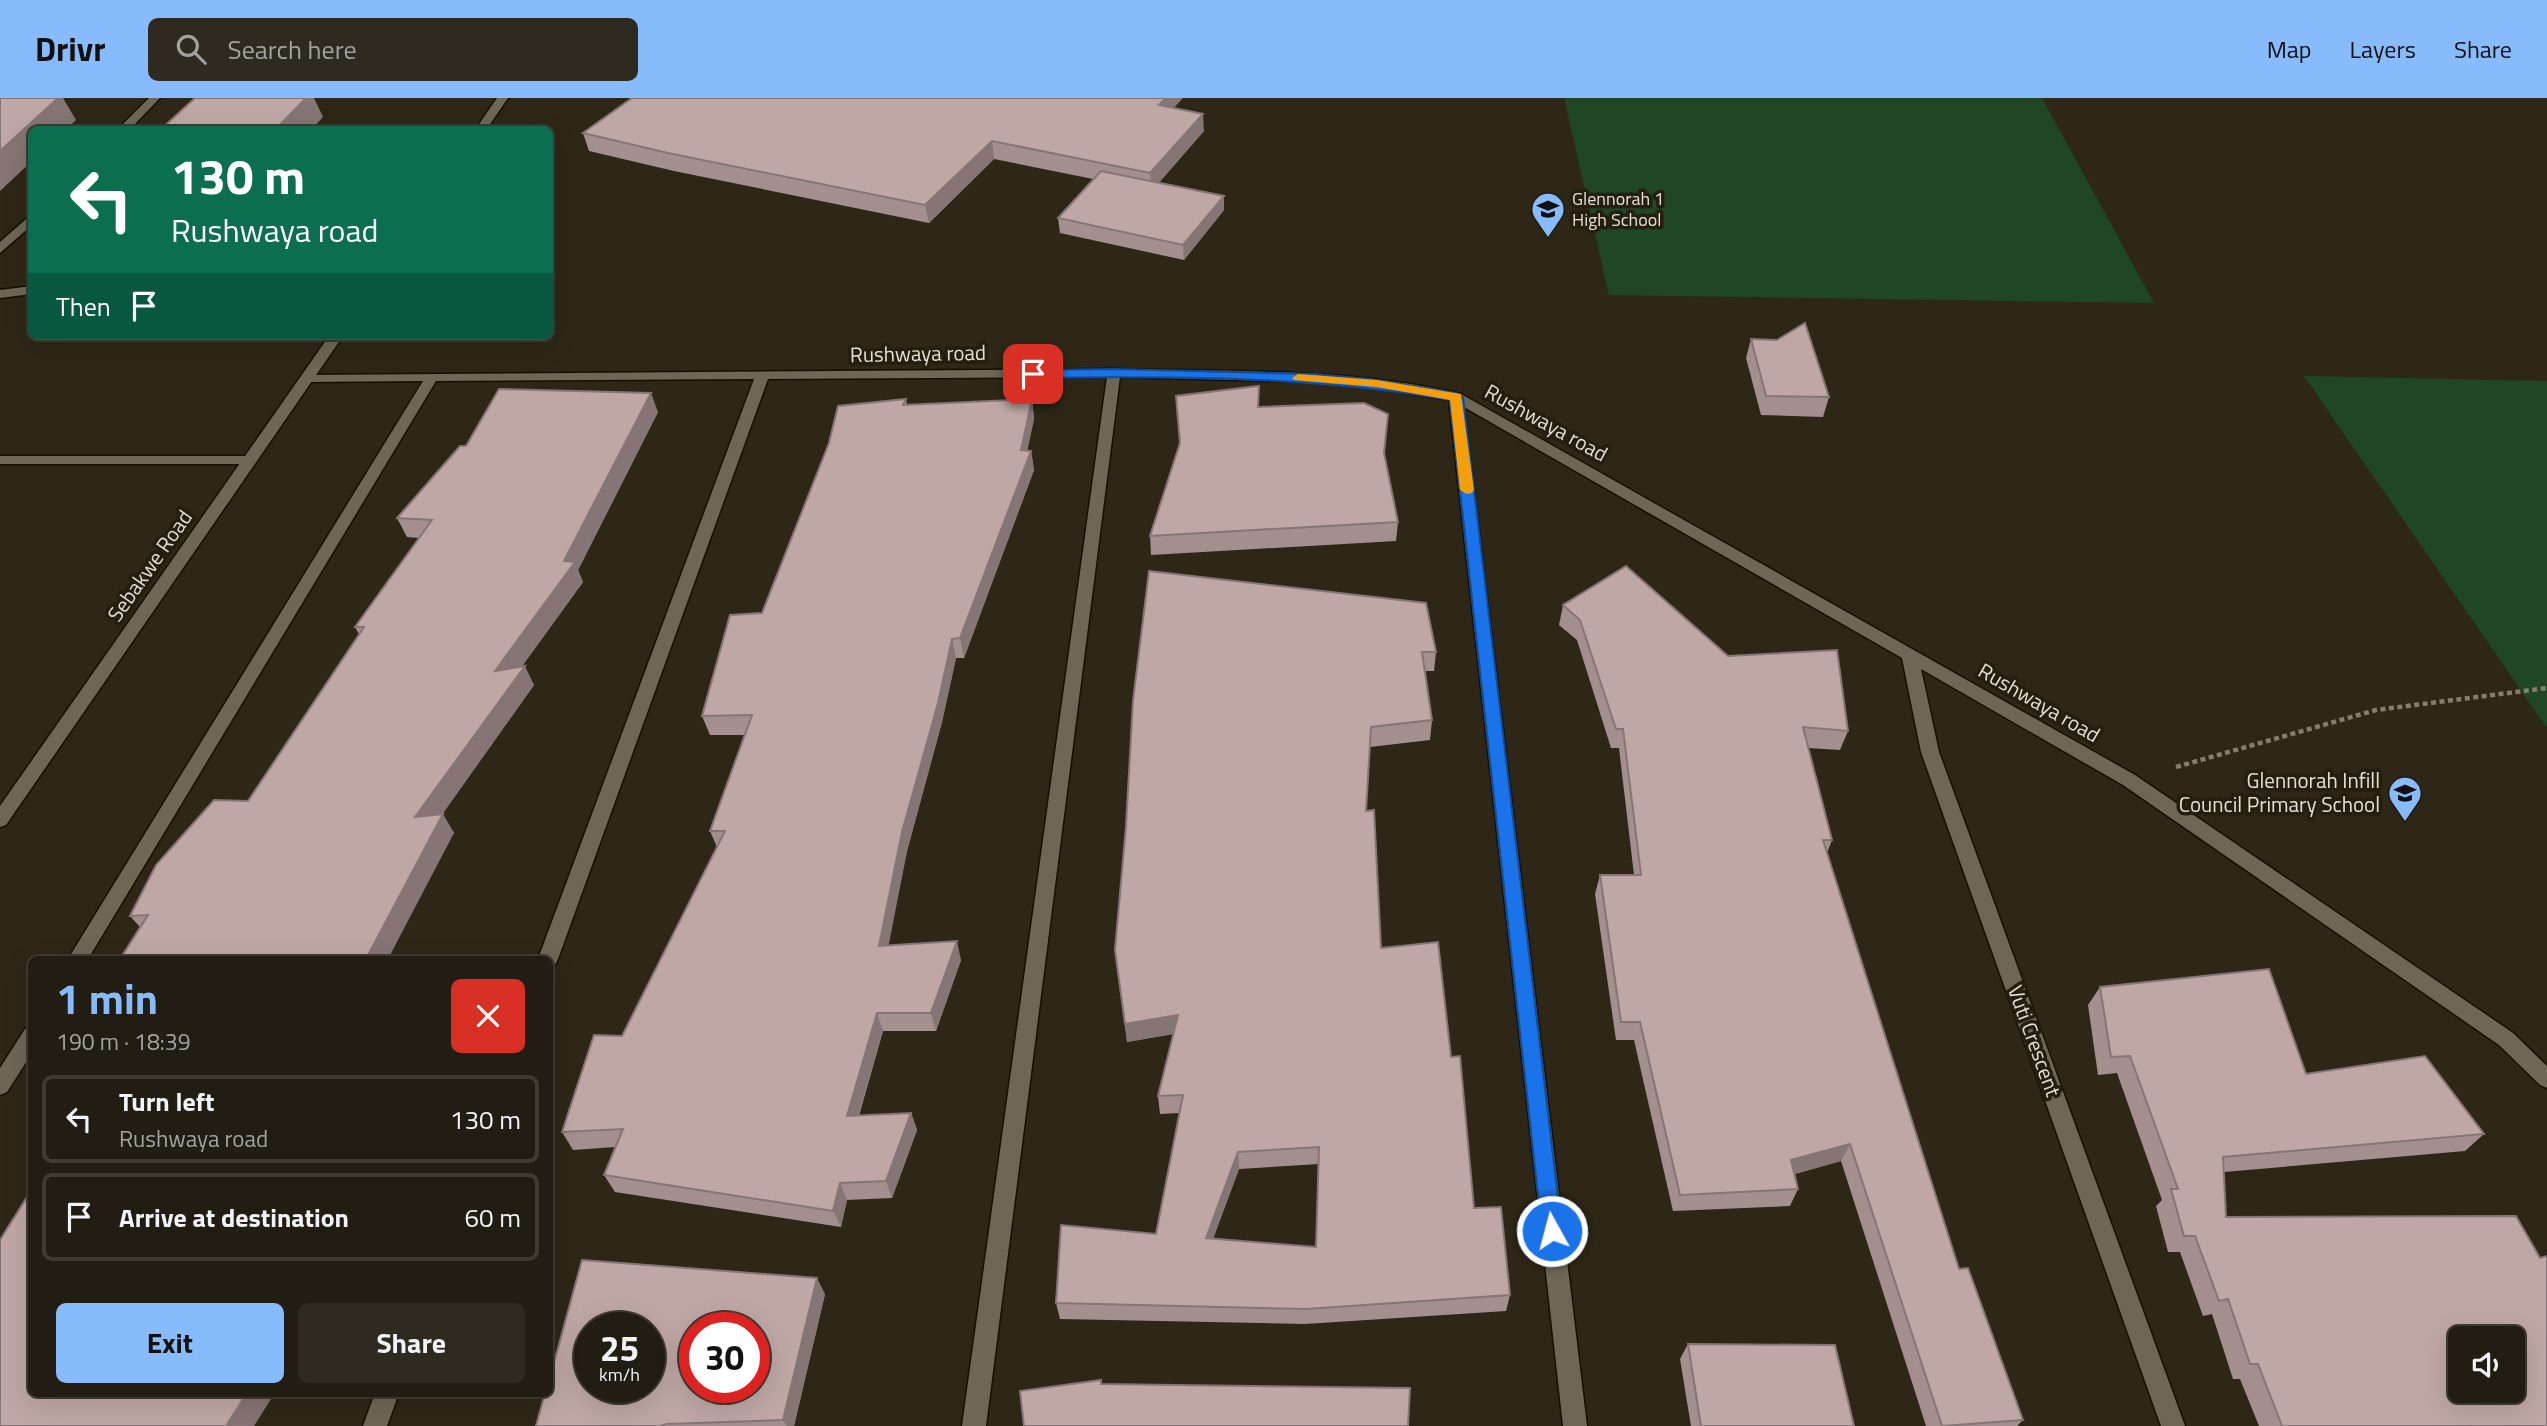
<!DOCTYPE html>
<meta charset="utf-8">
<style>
:root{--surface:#221d12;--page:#2e2a20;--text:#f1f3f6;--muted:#a2a29f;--line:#3f3b32;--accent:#87bbfb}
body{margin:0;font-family:"Titillium Web",sans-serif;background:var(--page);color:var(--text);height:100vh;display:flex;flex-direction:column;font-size:26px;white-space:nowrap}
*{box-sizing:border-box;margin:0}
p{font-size:23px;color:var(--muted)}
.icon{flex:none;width:38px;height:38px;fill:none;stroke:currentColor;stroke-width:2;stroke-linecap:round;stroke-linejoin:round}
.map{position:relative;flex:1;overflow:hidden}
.drawer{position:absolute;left:28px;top:858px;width:525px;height:441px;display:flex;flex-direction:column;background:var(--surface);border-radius:10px;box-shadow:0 7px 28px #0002,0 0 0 2px var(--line)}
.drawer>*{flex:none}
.hud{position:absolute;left:28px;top:28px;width:525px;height:214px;border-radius:10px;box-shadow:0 7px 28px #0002,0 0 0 2px var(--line);background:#0b6e4f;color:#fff;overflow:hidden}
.controls{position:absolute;left:2448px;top:1228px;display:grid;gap:14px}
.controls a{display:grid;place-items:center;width:77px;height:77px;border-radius:10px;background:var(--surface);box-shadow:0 7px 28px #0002,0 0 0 2px var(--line);font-size:35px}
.speed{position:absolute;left:574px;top:1214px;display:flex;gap:14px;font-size:35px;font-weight:700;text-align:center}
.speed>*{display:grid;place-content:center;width:91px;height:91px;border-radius:50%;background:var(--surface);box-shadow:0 7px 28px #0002,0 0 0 2px var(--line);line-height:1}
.speed small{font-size:18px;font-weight:400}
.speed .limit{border:10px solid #d22;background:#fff;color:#111}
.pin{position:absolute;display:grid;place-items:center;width:60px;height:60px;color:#fff;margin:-30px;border-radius:14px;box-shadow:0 4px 10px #0006}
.me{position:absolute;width:77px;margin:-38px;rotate:353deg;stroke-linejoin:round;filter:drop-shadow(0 0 5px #0008)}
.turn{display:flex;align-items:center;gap:24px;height:147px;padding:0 28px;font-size:32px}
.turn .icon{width:91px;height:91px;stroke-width:2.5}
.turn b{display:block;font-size:49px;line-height:60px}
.then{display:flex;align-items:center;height:66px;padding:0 28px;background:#0003;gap:14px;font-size:26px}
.round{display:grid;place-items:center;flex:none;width:74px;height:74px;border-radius:10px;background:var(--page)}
.overview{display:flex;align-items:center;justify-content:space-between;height:119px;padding:0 28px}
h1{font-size:42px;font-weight:700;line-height:52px;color:var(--accent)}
.button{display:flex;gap:14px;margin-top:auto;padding:14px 28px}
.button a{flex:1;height:80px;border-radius:10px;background:var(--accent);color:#111;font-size:28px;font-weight:700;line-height:80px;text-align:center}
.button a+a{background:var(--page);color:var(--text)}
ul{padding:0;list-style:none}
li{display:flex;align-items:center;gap:21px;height:88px;margin:0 14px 10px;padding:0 14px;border:4px solid var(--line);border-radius:10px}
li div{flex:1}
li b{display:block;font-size:26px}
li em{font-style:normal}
header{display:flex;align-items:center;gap:42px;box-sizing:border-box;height:98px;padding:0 35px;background:var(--accent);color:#111}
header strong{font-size:33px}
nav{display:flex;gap:38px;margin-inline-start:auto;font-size:24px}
.search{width:490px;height:63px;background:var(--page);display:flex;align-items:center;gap:18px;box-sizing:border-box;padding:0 24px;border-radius:10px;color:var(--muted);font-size:26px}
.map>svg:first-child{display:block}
</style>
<header>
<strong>Drivr</strong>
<div class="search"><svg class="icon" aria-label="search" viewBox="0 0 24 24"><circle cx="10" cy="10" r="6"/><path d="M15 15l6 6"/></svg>Search here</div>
<nav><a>Map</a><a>Layers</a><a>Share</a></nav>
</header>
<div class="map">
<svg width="2547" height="1328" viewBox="0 0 2547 1328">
<rect width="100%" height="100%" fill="#2e2718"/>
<g fill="#1f4725">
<polygon points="1564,0 2042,0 2154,205 1609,197"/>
<polygon points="2304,278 2547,283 2547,630"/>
</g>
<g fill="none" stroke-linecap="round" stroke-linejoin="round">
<defs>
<g id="service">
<polygon points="149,0 160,0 129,32 117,32"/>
<polygon points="32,116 32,127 0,155 0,144"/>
<polygon points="32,188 32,196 0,200 0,192"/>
<polygon points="0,358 248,358 255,362 248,366 0,366"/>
</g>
<g id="minor">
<path d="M1114,271C1229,274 1348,269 1461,296L2135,677L2513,935L2547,968V990L2540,987L2499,947L2123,687L1921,571L1939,654L2185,1328H2161L1921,654L1902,560L1464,309L1587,1328H1563L1449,302L1377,290L1315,284L1120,279L986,1328H962L1107,279L768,281L558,861L555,867L550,869V861H538L754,281L436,283L88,861H68L423,283L308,284L303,283V277Z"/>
<polygon points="32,929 32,955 7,994 0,997 0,970 25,931"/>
<polygon points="375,1295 399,1295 387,1328 363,1328"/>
</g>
<g id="tertiary">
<polygon points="497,0 508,0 486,32 475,32"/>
<polygon points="329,238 343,238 6,727 0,729 0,708"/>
</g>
</defs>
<use href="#service" stroke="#161003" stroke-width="3"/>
<use href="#minor" stroke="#161003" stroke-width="3"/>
<use href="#tertiary" stroke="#161003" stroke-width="3"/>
<polyline stroke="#847e72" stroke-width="4.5" stroke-dasharray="5 3.5" stroke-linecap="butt" points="2176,669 2376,612 2547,590"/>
<use href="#service" fill="#6e6756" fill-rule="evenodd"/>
<use href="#minor" fill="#6e6756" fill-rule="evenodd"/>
<use href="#tertiary" fill="#6e6756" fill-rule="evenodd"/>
</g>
<g fill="#a3908e" fill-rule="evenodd">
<polygon points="1173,10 1204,33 1159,84 1224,98 1224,112 1184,162 1060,135 1058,120 1093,81 994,61 929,125 674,73 589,53 583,35"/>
<polygon points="1751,241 1829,299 1823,319 1761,317 1746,260"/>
<polygon points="1176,298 1259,309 1388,316 1384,358 1398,424 1396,443 1151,457 1150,438 1180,347"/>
<polygon points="906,301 907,307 1032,301 1034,321 1027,353 1031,353 1034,372 964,560 956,560 942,624 907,753 888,847 961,862 936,933 883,933 859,1018 911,1015 917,1032 892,1100 847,1102 841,1129 615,1094 604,1077 615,1049 573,1052 562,1034 622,938 717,749 710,733 745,637 710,637 702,618 762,515"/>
<polygon points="658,314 578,472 583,484 522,568 534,587 442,716 454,735 140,829 130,818 248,703 359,536 355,529 419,440 407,439 397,420 466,348"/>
<path d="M1149,473L1436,554L1434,573H1425L1432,622L1430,642L1370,649L1366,713L1381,850L1451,959L1474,1110L1510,1197L1506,1213L1305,1226L1060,1221L1056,1205L1156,1136L1179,1015L1160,1016L1158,998L1173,936L1127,944L1115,852ZM1319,1066L1316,1149L1213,1141L1239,1071Z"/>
<polygon points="1563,507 1728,558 1848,633 1840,652 1808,650 1832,742 1827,755 1959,1171 2023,1322 2017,1328 1926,1328 1841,1063 1795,1076 1798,1091 1790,1108 1673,1113 1634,942 1616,942 1595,796 1600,777 1634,777 1619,650 1611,650 1577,542 1559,527"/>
<polygon points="2100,889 2306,976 2484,1036 2465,1053 2224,1074 2226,1119 2547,1328 2259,1328 2240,1281 2233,1281 2212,1216 2203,1218 2180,1154 2168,1154 2156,1108 2162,1102 2117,975 2098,977 2088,907"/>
<polygon points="825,1196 794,1328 536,1328"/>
<polygon points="1688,1246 1854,1328 1691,1328 1680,1261"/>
</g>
<g fill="#857574">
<polygon points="58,0 63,0 76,22 65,32 32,32 32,63 0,93 0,53"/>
<polygon points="306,0 314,0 323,19 311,32 275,32"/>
<polygon points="1166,0 1183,0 1160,25 1159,7"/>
<polygon points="1203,16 1204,33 1152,93 1150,75"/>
<polygon points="992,43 994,61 929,125 925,107"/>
<polygon points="1224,98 1224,112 1184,162 1183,147"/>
<polygon points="651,295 658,314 578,472 583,484 505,592 495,573"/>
<polygon points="1032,301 1034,321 1023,372 1021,352"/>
<polygon points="1031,353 1034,372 964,560 960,540"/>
<polygon points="952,541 956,560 942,624 907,753 885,866 879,848 902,734"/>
<polygon points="525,568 534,587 427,738 415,719"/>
<polygon points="443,716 454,735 388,861 366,861"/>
<polygon points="957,843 961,862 936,933 931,915"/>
<polygon points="877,915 883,933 853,1036 847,1018"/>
<polygon points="1178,917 1179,935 1127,944 1125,926"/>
<polygon points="911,1015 917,1032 892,1100 886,1083"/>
<polygon points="1850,1046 1841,1063 1783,1079 1791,1062"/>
<polygon points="1238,1054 1239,1071 1207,1156 1206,1140"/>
<polygon points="840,1085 847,1102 841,1129 833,1113"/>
<polygon points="817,1180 825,1196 794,1328 787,1328 783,1322"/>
<polygon points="247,1295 263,1295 271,1301 254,1328 226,1328"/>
</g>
<g fill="#bea7a5" stroke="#857574" stroke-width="2" fill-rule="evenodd">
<polygon points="0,0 58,0 0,53"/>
<polygon points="195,0 306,0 275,32 160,32"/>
<polygon points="632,0 1166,0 1159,7 1203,16 1150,75 992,43 925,107 668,55 583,35"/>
<polygon points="1101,73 1224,98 1183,147 1058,120"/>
<polygon points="1805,225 1829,299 1766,298 1751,241 1777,242"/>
<polygon points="1259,288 1258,309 1364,305 1388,316 1384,355 1398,424 1150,438 1180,345 1176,298"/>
<polygon points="499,291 651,295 564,463 575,464 495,573 525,568 415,719 443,716 366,861 120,861 148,817 130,818 156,767 214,702 248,703 364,529 355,529 432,422 397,420 460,348 466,348"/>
<polygon points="906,301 903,307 1032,301 1021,352 1031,353 960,540 952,541 938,605 902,734 879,848 957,843 931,915 877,915 847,1018 911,1015 886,1083 840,1085 833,1113 604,1077 623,1031 562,1034 594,937 622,938 725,733 710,733 752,617 702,618 730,517 762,515 829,345 838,308"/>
<polygon points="1626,468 1728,558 1837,552 1848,633 1803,629 1832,742 1823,742 1959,1171 1968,1170 2023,1322 1942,1328 1850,1046 1791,1062 1798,1091 1680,1097 1640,924 1621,924 1600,777 1641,777 1623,631 1616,631 1580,522 1563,507"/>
<path d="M1149,473L1426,505L1436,554H1422L1432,622L1371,629L1366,713L1374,712L1381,850L1438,844L1451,959L1460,958L1474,1110L1501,1109L1510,1197L1306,1211L1056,1205L1061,1127L1156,1136L1183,997L1158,998L1178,917L1125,926L1115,852L1126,728L1133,603ZM1319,1049L1316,1149L1206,1140L1238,1054Z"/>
<path d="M2269,871L2306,976L2425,958L2484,1036L2223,1059L2226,1119L2516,1118L2540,1160L2547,1158V1328H2282L2258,1266H2250L2228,1201L2219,1203L2195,1138H2184L2171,1091H2178L2130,958L2111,959L2100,889ZM2460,1241H2513V1293H2460Z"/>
<polygon points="32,1091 32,1295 47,1295 46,1297 82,1295 247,1295 226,1328 0,1328 0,1142"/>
<path d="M582,1162L817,1180L783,1322L667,1326L660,1328H536L545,1295H550V1279ZM590,1230H649V1290H590ZM695,1230H754V1290H695Z"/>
<polygon points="1688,1246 1835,1247 1854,1328 1701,1328"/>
<polygon points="1101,1282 1101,1286 1410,1290 1408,1328 1024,1328 1020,1293"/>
</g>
<path fill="#1a73e8" stroke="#114b97" stroke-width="2" d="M1114,271L1315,276L1377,282L1456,295L1463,299L1562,1133L1559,1140L1552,1143L1545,1140L1542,1133L1450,302C1313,278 1173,278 1033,280L1027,276L1033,272Z"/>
<polygon fill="#f59e0b" points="1298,276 1377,282 1461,296 1474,392 1472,395 1467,396 1460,392 1450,302 1377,289 1294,282 1292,280"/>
<defs>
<symbol id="school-pin" viewBox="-11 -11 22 30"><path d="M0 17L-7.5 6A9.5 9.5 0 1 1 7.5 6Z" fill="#87bbfb" stroke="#241e0f"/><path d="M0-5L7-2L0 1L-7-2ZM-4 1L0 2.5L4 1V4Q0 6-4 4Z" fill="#111"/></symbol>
</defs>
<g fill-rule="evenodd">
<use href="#school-pin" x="1529" y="92" width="38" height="52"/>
<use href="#school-pin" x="2386" y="676" width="38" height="52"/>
</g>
<g text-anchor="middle" stroke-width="7" stroke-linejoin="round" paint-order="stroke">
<g font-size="18" fill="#e3dfd6" stroke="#241e0f" text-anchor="start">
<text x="1572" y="107">Glennorah 1<tspan x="1572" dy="21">High School</tspan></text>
</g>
<g font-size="21" fill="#e3dfd6" stroke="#241e0f">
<text transform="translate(918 256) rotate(-1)" y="7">Rushwaya road</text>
<text transform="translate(1546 325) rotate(29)" y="7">Rushwaya road</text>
<text transform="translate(150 468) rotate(-55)" y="7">Sebakwe Road</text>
<text transform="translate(2039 605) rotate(30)" y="7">Rushwaya road</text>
<text transform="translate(2034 943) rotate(70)" y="7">Vuti Crescent</text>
</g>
<g font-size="21" fill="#e3dfd6" stroke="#241e0f" text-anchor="end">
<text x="2380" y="690">Glennorah Infill<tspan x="2380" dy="24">Council Primary School</tspan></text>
</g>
</g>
</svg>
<div class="controls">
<a><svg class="icon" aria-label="sound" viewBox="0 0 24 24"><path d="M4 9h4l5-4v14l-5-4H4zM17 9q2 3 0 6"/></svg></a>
</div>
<div class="speed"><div>25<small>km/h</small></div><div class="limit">30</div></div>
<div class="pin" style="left:1033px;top:276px;background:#d93025"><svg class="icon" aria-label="arrive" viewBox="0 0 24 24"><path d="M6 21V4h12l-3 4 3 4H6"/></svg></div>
<svg class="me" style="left:1552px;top:1133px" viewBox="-20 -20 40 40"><circle r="17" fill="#1a73e8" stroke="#fff" stroke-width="3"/><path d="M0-11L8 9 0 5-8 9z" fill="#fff"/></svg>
<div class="hud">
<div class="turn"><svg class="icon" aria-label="left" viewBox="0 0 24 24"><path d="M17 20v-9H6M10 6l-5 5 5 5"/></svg><div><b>130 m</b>Rushwaya road</div></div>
<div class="then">Then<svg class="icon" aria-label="arrive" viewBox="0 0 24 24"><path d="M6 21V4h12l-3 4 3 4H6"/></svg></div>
</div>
<section class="drawer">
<div class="overview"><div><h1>1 min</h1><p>190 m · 18:39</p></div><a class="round" style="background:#d93025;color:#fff"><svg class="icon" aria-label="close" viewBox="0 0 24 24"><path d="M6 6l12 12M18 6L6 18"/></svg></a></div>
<ul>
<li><svg class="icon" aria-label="left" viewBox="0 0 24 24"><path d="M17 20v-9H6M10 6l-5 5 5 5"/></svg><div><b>Turn left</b><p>Rushwaya road</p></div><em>130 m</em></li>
<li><svg class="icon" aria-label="arrive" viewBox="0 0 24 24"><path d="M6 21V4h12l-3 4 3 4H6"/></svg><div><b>Arrive at destination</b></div><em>60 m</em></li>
</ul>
<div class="button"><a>Exit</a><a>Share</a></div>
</section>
</div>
